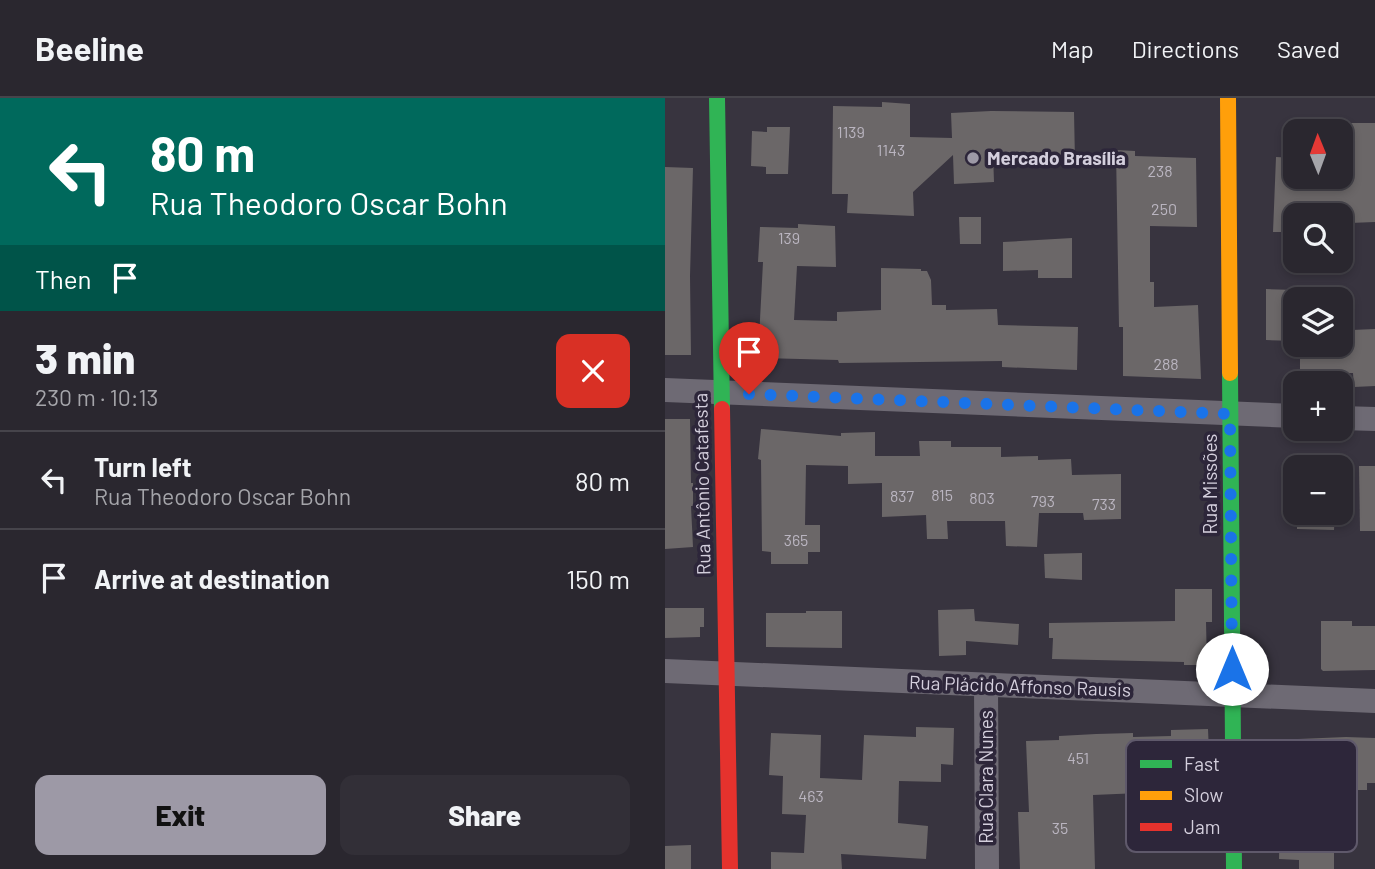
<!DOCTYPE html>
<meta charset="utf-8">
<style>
:root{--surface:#2a272f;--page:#322f37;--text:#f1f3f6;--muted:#a5a5aa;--line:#46444b;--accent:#9d99a6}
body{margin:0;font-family:Barlow,sans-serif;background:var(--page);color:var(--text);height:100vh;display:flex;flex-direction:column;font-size:26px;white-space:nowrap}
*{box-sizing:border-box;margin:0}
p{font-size:23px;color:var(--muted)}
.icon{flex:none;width:38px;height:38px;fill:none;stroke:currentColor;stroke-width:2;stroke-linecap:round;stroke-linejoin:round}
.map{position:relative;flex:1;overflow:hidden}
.details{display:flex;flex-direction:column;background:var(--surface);width:665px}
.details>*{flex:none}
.top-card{background:#00695c;color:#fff;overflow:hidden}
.needle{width:46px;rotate:359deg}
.tools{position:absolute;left:618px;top:21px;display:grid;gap:14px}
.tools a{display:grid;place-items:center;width:70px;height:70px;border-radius:14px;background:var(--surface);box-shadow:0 4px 10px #0003,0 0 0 2px var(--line);font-size:35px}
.pin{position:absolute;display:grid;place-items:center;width:60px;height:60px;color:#fff;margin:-72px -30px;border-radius:50% 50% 50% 0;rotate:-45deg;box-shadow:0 0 7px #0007}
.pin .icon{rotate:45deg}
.me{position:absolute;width:77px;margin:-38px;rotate:0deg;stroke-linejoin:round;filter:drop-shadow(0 0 5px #0008)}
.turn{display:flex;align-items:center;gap:24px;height:147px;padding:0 35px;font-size:32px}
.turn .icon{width:91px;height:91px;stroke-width:2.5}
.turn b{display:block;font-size:49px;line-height:60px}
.then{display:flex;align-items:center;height:66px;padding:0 35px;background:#0003;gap:14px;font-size:26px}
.round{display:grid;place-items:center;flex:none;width:74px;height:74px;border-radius:14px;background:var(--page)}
.head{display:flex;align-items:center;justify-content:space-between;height:119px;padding:0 35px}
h1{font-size:42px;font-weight:800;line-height:52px}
.cta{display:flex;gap:14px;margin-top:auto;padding:14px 35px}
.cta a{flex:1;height:80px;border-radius:14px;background:var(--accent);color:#111;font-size:28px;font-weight:800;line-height:80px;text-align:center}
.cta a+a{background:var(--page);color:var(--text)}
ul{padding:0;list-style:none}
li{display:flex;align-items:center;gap:21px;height:98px;padding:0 35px;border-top:2px solid var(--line)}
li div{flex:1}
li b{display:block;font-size:26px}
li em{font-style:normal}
header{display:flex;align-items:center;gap:42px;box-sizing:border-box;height:98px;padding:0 35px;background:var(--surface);border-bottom:2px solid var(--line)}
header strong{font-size:33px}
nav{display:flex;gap:38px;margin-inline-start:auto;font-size:24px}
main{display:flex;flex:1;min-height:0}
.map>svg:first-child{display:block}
</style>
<header>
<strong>Beeline</strong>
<nav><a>Map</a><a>Directions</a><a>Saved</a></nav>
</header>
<main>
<section class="details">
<div class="top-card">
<div class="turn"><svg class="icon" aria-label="left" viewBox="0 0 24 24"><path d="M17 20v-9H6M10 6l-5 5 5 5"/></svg><div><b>80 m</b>Rua Theodoro Oscar Bohn</div></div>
<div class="then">Then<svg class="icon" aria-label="arrive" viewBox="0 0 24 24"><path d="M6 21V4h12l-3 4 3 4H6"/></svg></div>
</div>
<div class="head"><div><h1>3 min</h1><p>230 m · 10:13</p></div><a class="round" style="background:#d93025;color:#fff"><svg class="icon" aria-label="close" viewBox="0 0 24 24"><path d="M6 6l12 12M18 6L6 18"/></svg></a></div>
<ul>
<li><svg class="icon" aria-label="left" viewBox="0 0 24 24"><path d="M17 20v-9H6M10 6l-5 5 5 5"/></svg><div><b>Turn left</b><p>Rua Theodoro Oscar Bohn</p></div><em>80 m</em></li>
<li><svg class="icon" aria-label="arrive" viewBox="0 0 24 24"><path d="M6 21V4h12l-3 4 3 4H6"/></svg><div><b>Arrive at destination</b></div><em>150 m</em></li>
</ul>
<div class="cta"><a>Exit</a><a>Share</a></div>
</section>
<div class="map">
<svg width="710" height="771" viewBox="0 0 710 771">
<rect width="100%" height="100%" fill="#38343f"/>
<g fill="#6b6768">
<polygon points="217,4 245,6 245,39 287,40 286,15 326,13 409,14 410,63 389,63 389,56 372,54 328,55 329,84 289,86 288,57 248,94 249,118 182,115 183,96 167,96 168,8 217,9"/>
<polygon points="680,25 710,25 710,124 685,125 684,119 676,119 676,117 630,117 630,134 608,134 611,59 630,60 630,79 681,79"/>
<polygon points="102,29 125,29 123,76 101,76 101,69 86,68 87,33 102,34"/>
<polygon points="451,52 470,53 470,58 531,60 532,129 485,128 485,184 489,184 489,209 533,207 536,281 458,278 458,229 454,229"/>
<polygon points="0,69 28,70 25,178 26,257 0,257"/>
<polygon points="294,119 316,119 316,146 295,146"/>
<polygon points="133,126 170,128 171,169 132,168 129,222 172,223 172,214 216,212 216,170 256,171 256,173 262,173 266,182 267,207 281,207 281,212 332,211 333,227 413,229 412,272 337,269 337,263 174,265 173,262 93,260 98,164 93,164 95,129 133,130"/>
<polygon points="407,140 407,180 373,180 373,172 338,173 338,144"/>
<polygon points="601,191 630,192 630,243 601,242"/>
<polygon points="710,231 710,288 689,289 688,275 656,275 656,282 635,282 635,247 688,247 687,232"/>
<polygon points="0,321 25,321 26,385 28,385 28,408 26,408 28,449 0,451"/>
<polygon points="96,331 176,338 176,335 210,334 210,358 255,358 254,343 286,343 286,349 336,349 336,359 373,358 373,362 406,361 407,377 456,376 456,421 419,422 418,415 374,415 372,449 341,448 340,423 282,423 283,441 262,441 261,417 217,419 217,385 183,386 183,368 141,367 140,427 155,427 155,454 143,454 143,466 106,466 106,454 97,453 96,362 93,361"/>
<polygon points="694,368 710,368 710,433 695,433"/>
<polygon points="632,415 670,415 669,432 632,431"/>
<polygon points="417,455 417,482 380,480 379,456"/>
<polygon points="510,491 547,491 547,524 541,524 542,567 519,567 519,564 387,561 388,540 384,540 384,525 510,523"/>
<polygon points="0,510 39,510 39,529 35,529 35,539 0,540"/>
<polygon points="309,511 310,523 354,526 353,547 301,543 301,557 274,558 273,512"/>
<polygon points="141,513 177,513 177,550 101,549 101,515 141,515"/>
<polygon points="656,523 687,523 687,528 710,528 710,572 658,573 656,571"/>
<polygon points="251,629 289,630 288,667 276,666 276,684 234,683 233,725 263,728 261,761 176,756 177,771 106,771 106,754 139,755 141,717 117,716 118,678 104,677 106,635 156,637 155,680 197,682 199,637 251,639"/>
<polygon points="543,631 545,678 506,679 506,686 493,685 495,731 477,732 475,695 428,697 430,771 355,771 353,714 364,714 361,643 394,642 394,638 431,636 468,635 468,639 506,638 506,632"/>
<polygon points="681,639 710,640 710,685 702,685 702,692 690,692 690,719 669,718 669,771 634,771 634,762 614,761 615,720 628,720 627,682 613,682 609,642"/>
<polygon points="26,747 26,771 0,771 0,748"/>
</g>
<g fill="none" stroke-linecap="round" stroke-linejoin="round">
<g stroke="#6e6a74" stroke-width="24">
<polyline points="0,292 630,318"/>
<polyline points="676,320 710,321"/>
<polyline points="0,573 710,603"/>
<polyline points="321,587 322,771"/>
</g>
<g stroke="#30b455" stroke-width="16">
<polyline points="52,0 57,311"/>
<polyline points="565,275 569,771"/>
</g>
<polyline stroke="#ff9f0a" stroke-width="16" points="563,0 565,275"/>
<polyline stroke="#e5322d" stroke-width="16" points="57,311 65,771"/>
</g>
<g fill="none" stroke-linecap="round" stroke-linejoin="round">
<polyline stroke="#1a73e8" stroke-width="12" stroke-dasharray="0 21.6" points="84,296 565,316 567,571"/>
</g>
<circle fill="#9d99a6" stroke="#2d263a" stroke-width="2.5" cx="308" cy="60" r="7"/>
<g text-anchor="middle" stroke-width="7" stroke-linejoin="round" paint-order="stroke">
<g font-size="16" fill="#bab5c0">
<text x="186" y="40">1139</text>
<text x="226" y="58">1143</text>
<text x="495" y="79">238</text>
<text x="499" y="117">250</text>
<text x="124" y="146">139</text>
<text x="501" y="272">288</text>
<text x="277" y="403">815</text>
<text x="237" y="404">837</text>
<text x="317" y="406">803</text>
<text x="378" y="409">793</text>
<text x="439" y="412">733</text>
<text x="131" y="448">365</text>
<text x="413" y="666">451</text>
<text x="146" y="704">463</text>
<text x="395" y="736">35</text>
</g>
<g font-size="19" font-weight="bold" fill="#d4cfdd" stroke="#2d263a" text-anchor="start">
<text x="322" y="67">Mercado Brasília</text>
</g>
<g font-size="19" fill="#d4cfdd" stroke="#2d263a">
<text transform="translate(37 386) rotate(-91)" y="7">Rua Antônio Catafesta</text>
<text transform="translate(545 386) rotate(-90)" y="7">Rua Missões</text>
<text transform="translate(355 588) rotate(2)" y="7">Rua Plácido Affonso Rausis</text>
<text transform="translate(321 679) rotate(-90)" y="7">Rua Clara Nunes</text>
</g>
</g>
<rect x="461" y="642" width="231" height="112" rx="10" fill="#2d263a" stroke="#5f596b" stroke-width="2"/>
<rect x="475" y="662" width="32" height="8" fill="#30b455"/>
<rect x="475" y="693" width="32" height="9" fill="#ff9f0a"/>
<rect x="475" y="725" width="32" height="8" fill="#e5322d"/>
<g font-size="19" fill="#d4cfdd">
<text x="519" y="673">Fast</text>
<text x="519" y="704">Slow</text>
<text x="519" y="736">Jam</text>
</g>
</svg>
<div class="tools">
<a><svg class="needle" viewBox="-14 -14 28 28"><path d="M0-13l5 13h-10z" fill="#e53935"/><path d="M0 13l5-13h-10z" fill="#a5a5aa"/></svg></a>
<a><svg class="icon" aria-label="search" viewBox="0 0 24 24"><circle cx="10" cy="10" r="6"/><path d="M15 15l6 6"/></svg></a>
<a><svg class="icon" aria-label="layers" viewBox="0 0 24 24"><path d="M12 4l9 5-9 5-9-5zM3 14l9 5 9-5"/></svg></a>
<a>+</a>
<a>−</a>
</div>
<div class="pin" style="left:84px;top:296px;background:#d93025"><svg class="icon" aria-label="arrive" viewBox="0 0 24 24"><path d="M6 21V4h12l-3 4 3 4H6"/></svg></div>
<svg class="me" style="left:567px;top:571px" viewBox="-20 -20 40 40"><circle r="19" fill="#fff"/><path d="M0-13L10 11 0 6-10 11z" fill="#1a73e8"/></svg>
</div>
</main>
